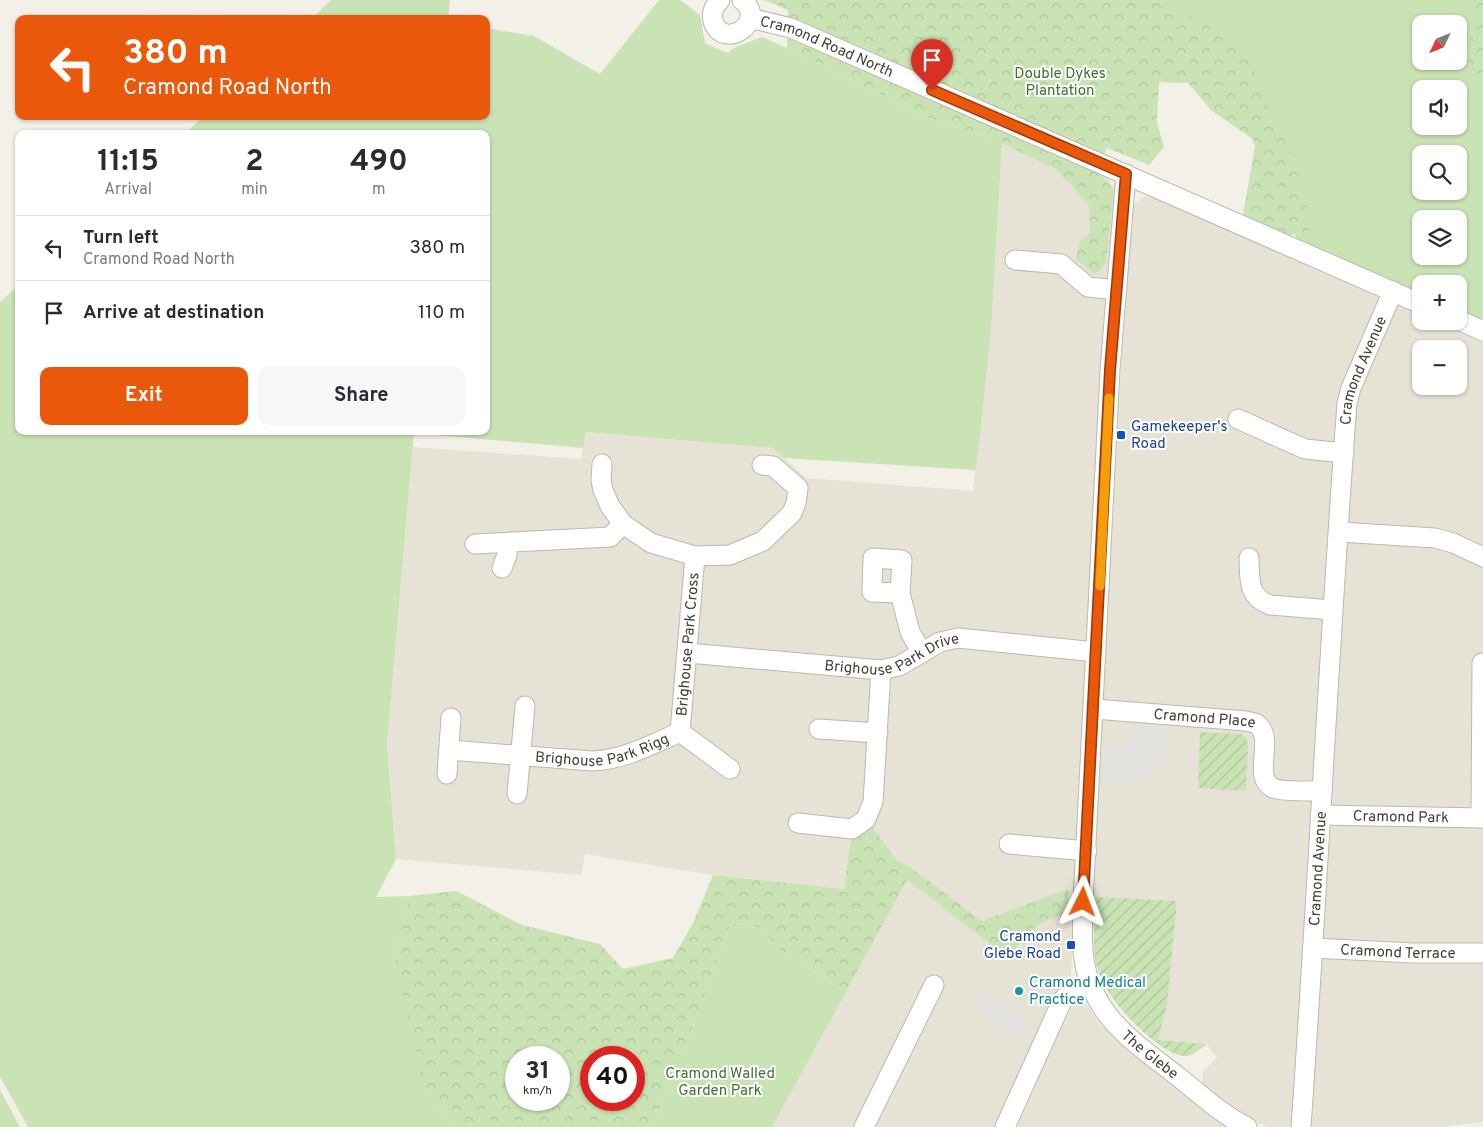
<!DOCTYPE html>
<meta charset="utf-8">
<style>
:root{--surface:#fff;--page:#f7f7f7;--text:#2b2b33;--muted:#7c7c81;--line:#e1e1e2;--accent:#ea580c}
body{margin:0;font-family:Overpass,sans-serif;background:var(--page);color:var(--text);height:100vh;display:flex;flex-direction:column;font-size:19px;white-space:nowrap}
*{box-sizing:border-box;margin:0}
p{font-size:16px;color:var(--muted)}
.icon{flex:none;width:28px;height:28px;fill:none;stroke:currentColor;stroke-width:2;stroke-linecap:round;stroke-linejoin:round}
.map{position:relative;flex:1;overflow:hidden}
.side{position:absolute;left:15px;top:130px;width:475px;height:305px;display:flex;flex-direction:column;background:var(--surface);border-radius:10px;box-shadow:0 1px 4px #0004}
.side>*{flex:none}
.guide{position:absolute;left:15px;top:15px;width:475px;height:105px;border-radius:10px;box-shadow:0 1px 4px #0004;background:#ea580c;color:#fff;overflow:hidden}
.needle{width:32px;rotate:227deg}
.fabs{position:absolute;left:1412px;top:15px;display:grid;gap:10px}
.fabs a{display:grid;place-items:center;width:55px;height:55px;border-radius:10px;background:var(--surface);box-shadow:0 1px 4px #0004;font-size:25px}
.speed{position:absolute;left:505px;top:1046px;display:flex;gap:10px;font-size:25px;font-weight:700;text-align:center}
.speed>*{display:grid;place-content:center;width:65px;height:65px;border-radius:50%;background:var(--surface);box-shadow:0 1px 4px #0004;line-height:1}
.speed small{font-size:12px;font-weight:400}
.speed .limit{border:8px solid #d22;background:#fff;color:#111}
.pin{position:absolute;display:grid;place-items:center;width:42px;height:42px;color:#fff;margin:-51px -21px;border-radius:50% 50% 50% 0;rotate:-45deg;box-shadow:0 0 5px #0007}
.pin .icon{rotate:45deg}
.me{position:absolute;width:55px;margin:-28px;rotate:3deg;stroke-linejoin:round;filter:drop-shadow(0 0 4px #0008)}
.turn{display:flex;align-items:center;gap:18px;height:105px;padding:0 25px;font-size:22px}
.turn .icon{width:65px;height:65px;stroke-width:2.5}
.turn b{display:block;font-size:35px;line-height:42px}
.eta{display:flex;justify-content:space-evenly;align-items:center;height:85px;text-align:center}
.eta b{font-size:30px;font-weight:700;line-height:35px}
.action{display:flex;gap:10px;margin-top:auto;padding:10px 25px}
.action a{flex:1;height:58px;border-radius:10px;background:var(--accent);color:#fff;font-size:20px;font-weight:700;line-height:58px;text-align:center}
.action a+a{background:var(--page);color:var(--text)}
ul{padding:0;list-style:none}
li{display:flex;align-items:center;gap:15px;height:65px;padding:0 25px;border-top:1px solid var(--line)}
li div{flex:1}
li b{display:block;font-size:19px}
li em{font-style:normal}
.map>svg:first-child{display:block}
</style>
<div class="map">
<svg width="1483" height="1127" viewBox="0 0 1483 1127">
<defs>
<pattern id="forest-crowns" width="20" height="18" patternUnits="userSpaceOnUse" patternTransform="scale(1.25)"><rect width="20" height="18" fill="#c9e3b4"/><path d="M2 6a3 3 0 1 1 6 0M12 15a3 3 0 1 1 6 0" fill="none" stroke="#aec49b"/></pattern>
<pattern id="garden-furrows" width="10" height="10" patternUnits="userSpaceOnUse" patternTransform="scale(1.25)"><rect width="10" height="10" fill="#c9e3b4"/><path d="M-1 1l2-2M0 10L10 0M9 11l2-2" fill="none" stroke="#aec49b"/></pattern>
</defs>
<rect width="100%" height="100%" fill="#f2f0e7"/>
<g fill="#e6e2d6" fill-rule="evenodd">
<polygon points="1003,129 1104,172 1117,193 1075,882 1069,888 982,921 913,869 897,860 865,819 852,829 844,889 713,875 585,854 581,875 396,859 387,744 413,447 581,459 585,432 773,448 806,478 973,491 991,333"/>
<path d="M1150,195L1421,314V321H1438L1483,341V1122L1439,1127H1270L1249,1120L1202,1085L1203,1072L1217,1057L1206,1044L1158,1040L1167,1004L1092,893L1130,210L1140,199ZM1421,349H1459V386H1421Z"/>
<polygon points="907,880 1007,957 1038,925 1067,913 1074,913 1071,976 998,1127 772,1127"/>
<polygon points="1073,998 1084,1001 1101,1025 1233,1127 1010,1127"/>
</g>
<g fill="#c9e3b4" fill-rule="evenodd">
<polygon points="331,0 450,0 448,19 311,19"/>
<polygon points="659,0 680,0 700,15 705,43 727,53 736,47 762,37 787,48 937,122 982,134 1002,143 991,333 976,470 784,458 773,448 586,432 583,448 414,433 387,744 396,859 376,897 410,896 395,961 429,1094 447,1117 449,1127 28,1127 0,1077 0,302 19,285 19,431 486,431 486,134 185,134 204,116 486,116 486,28 534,36 600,74"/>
<path d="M1103,0H1483V322L1459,312V284H1421V296L1298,242L1223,74ZM1421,24H1459V61H1421ZM1421,89H1459V126H1421ZM1421,154H1459V191H1421ZM1421,219H1459V256H1421Z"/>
<polygon points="731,922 761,928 779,949 846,992 772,1127 652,1127 700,1009"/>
<polygon points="0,1090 20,1127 0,1127"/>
</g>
<g fill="url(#forest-crowns)" fill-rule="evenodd">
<polygon points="764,0 1159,0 1249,46 1258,86 1289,149 1314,229 1288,236 1243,215 1256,141 1212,111 1188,83 1159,82 1157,122 1164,147 1149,165 1107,148 1096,170 1114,190 1106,264 1095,274 1076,259 1079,243 1090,233 1089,205 1056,169 982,134 937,122 787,48 788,10"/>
<path d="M1472,0H1483V76L1468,69L1461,54C1477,33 1475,25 1472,0Z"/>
<path d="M866,819L897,860L913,869L982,921L1069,888L1067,913L1038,925L1007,957L907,880L846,992L779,949L761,928L731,922L700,1009L652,1127H449L447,1117L429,1094L421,1076L395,961L410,896L456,891L522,925L600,944L623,969L673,958L693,923L713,875L844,889L852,829ZM516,1058H559V1100H516ZM591,1058H634V1100H591Z"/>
</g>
<g fill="url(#garden-furrows)">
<polygon points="1200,732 1241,734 1246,738 1248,744 1246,791 1198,788"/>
<path d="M1094,897L1177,901L1167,1004L1158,1040L1206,1044C1200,1049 1194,1055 1186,1056C1163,1057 1119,1010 1108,991C1103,983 1098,972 1096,963C1092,951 1095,912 1094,897Z"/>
</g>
<g fill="#e4e2df">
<polygon points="1134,724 1168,728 1165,762 1137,784 1103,781 1106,744 1132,746"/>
<polygon points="986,991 1029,1024 1017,1039 974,1007"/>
</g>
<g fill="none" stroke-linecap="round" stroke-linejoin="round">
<defs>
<g id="minor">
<path d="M720,0C714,6 711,12 713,21C723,52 769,21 742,0"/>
<path id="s1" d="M750,18L791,28L1421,304"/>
<path id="s2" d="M1126,174L1110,370L1083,902C1083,921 1081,940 1084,959C1092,1016 1135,1043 1176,1075C1199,1093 1221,1114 1247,1127"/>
<polyline points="1015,260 1061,264 1088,287 1117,290"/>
<polyline points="1459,320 1483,331"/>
<polyline points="1238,419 1305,449 1344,453"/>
<polyline points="602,464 601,480 603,490 610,506 623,524 651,543 695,556 730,555 763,541 792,513 796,503 798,488 773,466 762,465"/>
<polyline points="1339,532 1435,538 1453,543 1483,557"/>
<polyline points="475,544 610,537 623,524"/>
<polygon points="873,558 902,560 900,593 872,592"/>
<path d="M1249,558C1250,580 1247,596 1270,605L1332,610"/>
<polyline points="502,568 507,555 507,543"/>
<polyline points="900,593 910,632 922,653"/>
<path id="s3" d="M687,653L881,670L899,666L940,642L958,638L1096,652"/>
<path id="s4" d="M1094,709L1246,721C1249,722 1254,722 1257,724C1276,739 1251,777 1273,788C1281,792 1311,791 1322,791"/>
<polyline points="819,729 878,733"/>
<path id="s5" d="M680,732L695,556"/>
<path id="s6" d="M449,750L592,761C623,760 651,745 680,732L730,769"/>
<polyline points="447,774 451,718"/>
<polyline points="517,794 525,706"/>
<path id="s7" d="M1320,815L1483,818"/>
<polyline points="1481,818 1482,663"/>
<polyline points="798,823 852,829 866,819 873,802 881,670"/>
<polyline points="1009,844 1087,851"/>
<path id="s8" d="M1313,948L1413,953H1483"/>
<polyline points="864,1127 934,985"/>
<path d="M1005,1127L1062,1001C1069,991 1078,988 1090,984"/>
<path id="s9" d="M1301,1127C1318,886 1329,644 1347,403L1351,388L1393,291"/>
</g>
</defs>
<use href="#minor" stroke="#bdb8ab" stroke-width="21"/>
<use href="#minor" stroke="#fff" stroke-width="19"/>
</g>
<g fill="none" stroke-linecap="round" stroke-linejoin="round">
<defs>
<polyline id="route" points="932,90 1126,174 1110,370 1083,902"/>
</defs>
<use href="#route" stroke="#983908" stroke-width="12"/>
<use href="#route" stroke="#ea580c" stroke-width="9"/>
<polyline stroke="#f59e0b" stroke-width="9" points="1100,586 1109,398"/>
</g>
<g fill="#1a4fb4" stroke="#fff" stroke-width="2">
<rect x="1116" y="430" width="10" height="10" rx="2.5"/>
<rect x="1066" y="940" width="10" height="10" rx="2.5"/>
</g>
<circle fill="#0f9aa8" stroke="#fff" stroke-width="2" cx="1019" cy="991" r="5"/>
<g text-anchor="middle" stroke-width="4" stroke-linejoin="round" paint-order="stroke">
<g font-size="15" fill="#454137" stroke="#fff">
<text dy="5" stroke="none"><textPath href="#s1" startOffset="82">Cramond Road North</textPath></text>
<text dy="5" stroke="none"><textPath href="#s9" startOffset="761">Cramond Avenue</textPath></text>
<text dy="5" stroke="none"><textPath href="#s5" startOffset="88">Brighouse Park Cross</textPath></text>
<text dy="5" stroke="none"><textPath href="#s3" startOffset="209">Brighouse Park Drive</textPath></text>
<text dy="5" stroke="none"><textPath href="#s4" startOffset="111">Cramond Place</textPath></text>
<text dy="5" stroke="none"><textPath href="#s6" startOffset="155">Brighouse Park Rigg</textPath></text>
<text dy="5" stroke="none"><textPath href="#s7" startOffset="81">Cramond Park</textPath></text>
<text dy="5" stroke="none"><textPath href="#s9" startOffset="259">Cramond Avenue</textPath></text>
<text dy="5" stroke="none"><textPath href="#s8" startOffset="85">Cramond Terrace</textPath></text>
<text dy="5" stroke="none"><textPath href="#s2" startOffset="906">The Glebe</textPath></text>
</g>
<g font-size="15" fill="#41722f" stroke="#fff">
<text x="1060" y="78">Double Dykes<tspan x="1060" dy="17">Plantation</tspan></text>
<text x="720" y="1078">Cramond Walled<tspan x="720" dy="17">Garden Park</tspan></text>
</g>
<g font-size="15" fill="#164399" stroke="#fff" text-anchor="start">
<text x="1131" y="431">Gamekeeper's<tspan x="1131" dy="17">Road</tspan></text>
<text x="1061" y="941" text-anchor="end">Cramond<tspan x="1061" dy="17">Glebe Road</tspan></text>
</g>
<g font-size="15" fill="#0d838f" stroke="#fff" text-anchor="start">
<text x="1029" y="987">Cramond Medical<tspan x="1029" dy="17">Practice</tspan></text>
</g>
</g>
</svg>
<div class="fabs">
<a><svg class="needle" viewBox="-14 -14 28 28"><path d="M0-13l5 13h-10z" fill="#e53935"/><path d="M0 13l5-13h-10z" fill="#7c7c81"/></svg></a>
<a><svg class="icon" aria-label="sound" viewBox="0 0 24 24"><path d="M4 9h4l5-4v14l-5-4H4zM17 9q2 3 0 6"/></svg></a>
<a><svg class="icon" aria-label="search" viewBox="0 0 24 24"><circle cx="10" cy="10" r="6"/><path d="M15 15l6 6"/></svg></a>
<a><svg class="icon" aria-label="layers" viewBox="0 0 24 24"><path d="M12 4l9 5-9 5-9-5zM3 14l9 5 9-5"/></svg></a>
<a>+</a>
<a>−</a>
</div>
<div class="speed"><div>31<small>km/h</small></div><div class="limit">40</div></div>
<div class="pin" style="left:932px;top:90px;background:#d93025"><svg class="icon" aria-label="arrive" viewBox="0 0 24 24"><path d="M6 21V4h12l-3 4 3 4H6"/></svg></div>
<svg class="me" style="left:1083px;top:902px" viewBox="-20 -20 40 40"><path d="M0-17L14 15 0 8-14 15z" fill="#ea580c" stroke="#fff" stroke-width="4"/></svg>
<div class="guide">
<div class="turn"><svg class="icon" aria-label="left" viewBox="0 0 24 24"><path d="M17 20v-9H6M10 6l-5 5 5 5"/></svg><div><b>380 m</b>Cramond Road North</div></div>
</div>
<section class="side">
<div class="eta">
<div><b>11:15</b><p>Arrival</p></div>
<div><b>2</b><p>min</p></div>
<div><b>490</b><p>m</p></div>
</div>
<ul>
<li><svg class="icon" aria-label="left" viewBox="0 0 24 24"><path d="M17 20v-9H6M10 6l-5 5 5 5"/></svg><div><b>Turn left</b><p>Cramond Road North</p></div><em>380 m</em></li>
<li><svg class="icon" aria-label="arrive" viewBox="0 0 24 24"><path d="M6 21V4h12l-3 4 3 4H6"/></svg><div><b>Arrive at destination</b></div><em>110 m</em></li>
</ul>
<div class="action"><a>Exit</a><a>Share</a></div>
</section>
</div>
